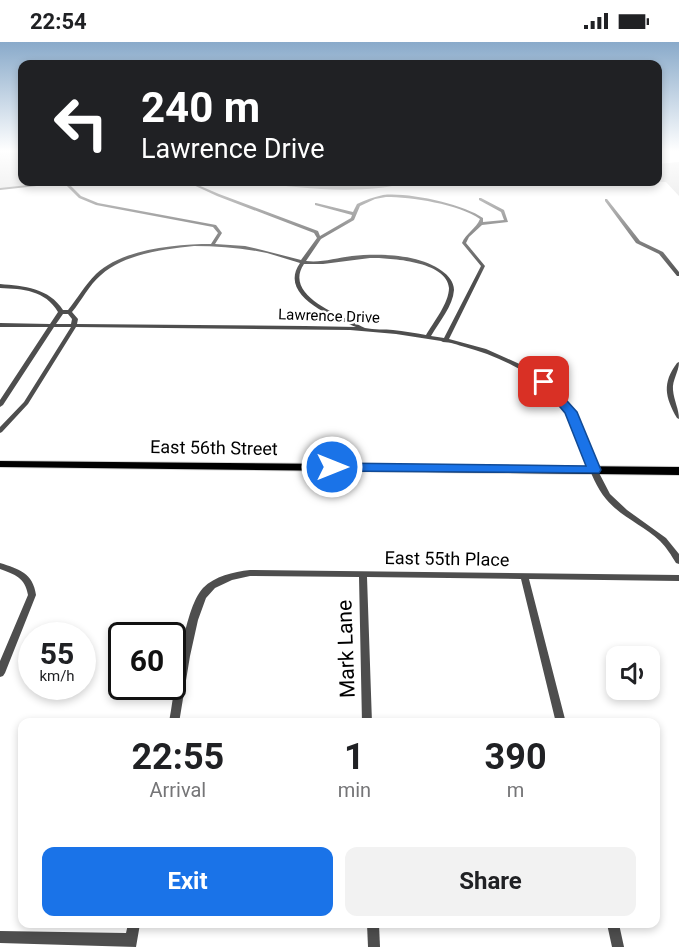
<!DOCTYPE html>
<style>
:root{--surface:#fff;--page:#f2f2f2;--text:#202124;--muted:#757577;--accent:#1a73e8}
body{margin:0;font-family:Roboto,sans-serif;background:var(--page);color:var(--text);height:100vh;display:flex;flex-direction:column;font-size:22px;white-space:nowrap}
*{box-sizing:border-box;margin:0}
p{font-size:20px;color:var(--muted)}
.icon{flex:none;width:33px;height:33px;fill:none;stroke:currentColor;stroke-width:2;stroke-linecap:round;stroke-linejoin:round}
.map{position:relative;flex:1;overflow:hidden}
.details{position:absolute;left:18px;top:676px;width:642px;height:210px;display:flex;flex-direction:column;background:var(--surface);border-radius:12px;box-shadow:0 3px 9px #0003}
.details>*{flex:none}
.top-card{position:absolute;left:18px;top:18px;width:644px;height:126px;border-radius:12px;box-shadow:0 3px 9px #0003;background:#202124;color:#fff;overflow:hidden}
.buttons{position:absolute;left:606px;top:604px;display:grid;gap:12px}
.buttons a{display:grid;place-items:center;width:54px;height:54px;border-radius:12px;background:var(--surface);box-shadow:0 3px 9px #0003;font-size:30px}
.speed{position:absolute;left:18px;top:580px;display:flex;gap:12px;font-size:30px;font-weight:700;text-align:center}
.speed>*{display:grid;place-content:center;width:78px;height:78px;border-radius:50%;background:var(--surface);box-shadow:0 3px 9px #0003;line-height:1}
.speed small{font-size:15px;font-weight:400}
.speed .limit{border:3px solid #111;border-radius:9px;background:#fff;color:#111}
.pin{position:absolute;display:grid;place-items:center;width:51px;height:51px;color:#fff;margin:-26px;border-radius:12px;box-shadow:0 3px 9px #0006}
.me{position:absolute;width:66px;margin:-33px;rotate:90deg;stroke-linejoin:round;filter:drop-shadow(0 0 4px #0008)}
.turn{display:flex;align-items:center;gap:21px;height:126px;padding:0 24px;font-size:27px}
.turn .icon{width:78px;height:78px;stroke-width:2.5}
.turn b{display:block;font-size:42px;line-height:51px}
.eta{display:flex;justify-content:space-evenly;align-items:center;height:102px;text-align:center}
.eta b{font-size:36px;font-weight:700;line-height:42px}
.button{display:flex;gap:12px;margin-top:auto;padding:12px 24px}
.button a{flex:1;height:69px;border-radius:12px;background:var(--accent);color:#fff;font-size:24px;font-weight:700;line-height:69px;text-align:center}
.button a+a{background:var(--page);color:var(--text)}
.status{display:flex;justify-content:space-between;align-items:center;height:42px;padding:0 30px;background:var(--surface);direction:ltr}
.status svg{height:16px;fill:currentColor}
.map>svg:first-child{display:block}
</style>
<div class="status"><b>22:54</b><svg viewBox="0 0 49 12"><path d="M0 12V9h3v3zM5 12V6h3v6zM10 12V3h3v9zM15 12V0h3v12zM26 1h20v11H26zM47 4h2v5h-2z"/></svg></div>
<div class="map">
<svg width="679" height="905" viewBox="0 0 679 905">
<rect width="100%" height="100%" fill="#fff"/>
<g fill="#d5d5d5">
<polygon points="0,110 22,110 22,140 59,140 0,147"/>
<polygon points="679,120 679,154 666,140 407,140 657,140 657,122"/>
</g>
<path fill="#9c9c9c" d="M258,140L347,143L409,140C366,153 301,147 258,140Z"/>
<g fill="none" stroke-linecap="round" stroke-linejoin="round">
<defs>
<polygon id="primary" points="0,419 679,425 679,433 0,425"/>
</defs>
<use href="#primary" stroke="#dbdbdb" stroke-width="2"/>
<g fill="#4e4e4e" fill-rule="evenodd">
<path d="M57,140H67L81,154L98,161L216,183L222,191L215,202L245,204L262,208L301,218L317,196L314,191L217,154L187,140H191L219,152L318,189L320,194L351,176L352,173L315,163V161H316L353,170L357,162C365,158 374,155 383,153C408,150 463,162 483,176V180L504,178L501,170L479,158V156H481L504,168L508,180L482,183L469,195L466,201L485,224L449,297L486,307L524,324L556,348L566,359L575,372L597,427L610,452L627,468L666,496L679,512V522L676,521C671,513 667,506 660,499C643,483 621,475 606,457C587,433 583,401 569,374C551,338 502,315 465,305C458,303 450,300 443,300L441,299L396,292L350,288L76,285L28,362L2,390L0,391V385L24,360L71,285H54L3,363L0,365V358L48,285H0V281L50,282L58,270C45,248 23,247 0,246V242C24,244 49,246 63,268H68C77,257 85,243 96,232C122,207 176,202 211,202L218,191L213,185L96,163L79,156L64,141L0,148V146ZM386,155C411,155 459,162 480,177C476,187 466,191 462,201L481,224L444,296L431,294C439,280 453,264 454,248C454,240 448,233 442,229C420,212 379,211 352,214C336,216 321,221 306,219L321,197L354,178L360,164L375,157ZM194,204C219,204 243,206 267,211C278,214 289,218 300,221C277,254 334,275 356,285L305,284L77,282L78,277L72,270C82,258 89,243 101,233C124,212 164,207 194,204ZM370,216C390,216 447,219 449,246C449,261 433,281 426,293C415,291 404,289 393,288C385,287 374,288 365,286C360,284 354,280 349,278C329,269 285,250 304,222H323ZM63,272H68L72,277L71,282H56Z"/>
<polygon points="605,157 607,157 640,199 663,210 679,230 679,234 677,234 659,212 636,201 605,159"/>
<path d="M679,320C679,330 672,338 673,348C674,359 679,367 679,377L677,376C665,355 662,341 677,321Z"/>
<path d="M0,521C19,527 33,531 36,553L5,631L3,634L0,635V619L28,553C25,535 15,533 0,527Z"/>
<path d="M250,528L679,533V539L529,537L566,681H556L521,537L367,535L372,681H362L359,535L250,534L232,538L215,546L206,556L198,578L190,614L179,681H169C175,650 183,567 203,546C215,534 233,530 250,528Z"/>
<polygon points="128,882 140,882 136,905 0,901 0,889 126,891"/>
<polygon points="367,882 379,882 380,905 368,905"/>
<polygon points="607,882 619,882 624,905 612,905"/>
</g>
<use href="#primary" fill="#000" fill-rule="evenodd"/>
</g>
<linearGradient id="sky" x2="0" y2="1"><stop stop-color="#89aaca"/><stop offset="0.46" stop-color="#fff"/><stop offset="1" stop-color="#fff" stop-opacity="0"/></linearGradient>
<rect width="679" height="237" fill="url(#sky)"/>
<polygon fill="#1a73e8" stroke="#114b97" stroke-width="1.5" points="544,337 548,338 577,370 601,428 599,431 332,429 325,425 332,421 586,424 565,371 539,340"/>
<g text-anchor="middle" stroke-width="5" stroke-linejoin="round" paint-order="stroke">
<g font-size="15" fill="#000" stroke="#fff">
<text transform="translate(329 274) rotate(2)" y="5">Lawrence Drive</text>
</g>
<g font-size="18" fill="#000" stroke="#fff">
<text transform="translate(214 406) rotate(1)" y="6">East 56th Street</text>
<text transform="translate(447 517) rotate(1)" y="6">East 55th Place</text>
</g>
<g font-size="21" fill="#000" stroke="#fff">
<text transform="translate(346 607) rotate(-92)" y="7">Mark Lane</text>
</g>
</g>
</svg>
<div class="buttons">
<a><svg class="icon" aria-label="sound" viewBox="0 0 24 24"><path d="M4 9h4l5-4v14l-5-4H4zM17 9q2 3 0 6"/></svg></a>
</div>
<div class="speed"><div>55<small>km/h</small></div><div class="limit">60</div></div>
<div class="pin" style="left:544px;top:340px;background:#d93025"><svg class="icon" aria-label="arrive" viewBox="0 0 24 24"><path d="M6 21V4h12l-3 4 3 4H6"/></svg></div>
<svg class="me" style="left:332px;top:425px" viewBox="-20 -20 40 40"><circle r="17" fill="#1a73e8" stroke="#fff" stroke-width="3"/><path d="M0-11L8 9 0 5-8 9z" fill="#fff"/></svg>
<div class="top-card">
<div class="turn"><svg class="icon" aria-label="left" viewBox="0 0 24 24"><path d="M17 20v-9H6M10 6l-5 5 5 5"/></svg><div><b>240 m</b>Lawrence Drive</div></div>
</div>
<section class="details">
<div class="eta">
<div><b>22:55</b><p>Arrival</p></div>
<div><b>1</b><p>min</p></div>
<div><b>390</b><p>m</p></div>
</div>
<div class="button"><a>Exit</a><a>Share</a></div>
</section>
</div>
